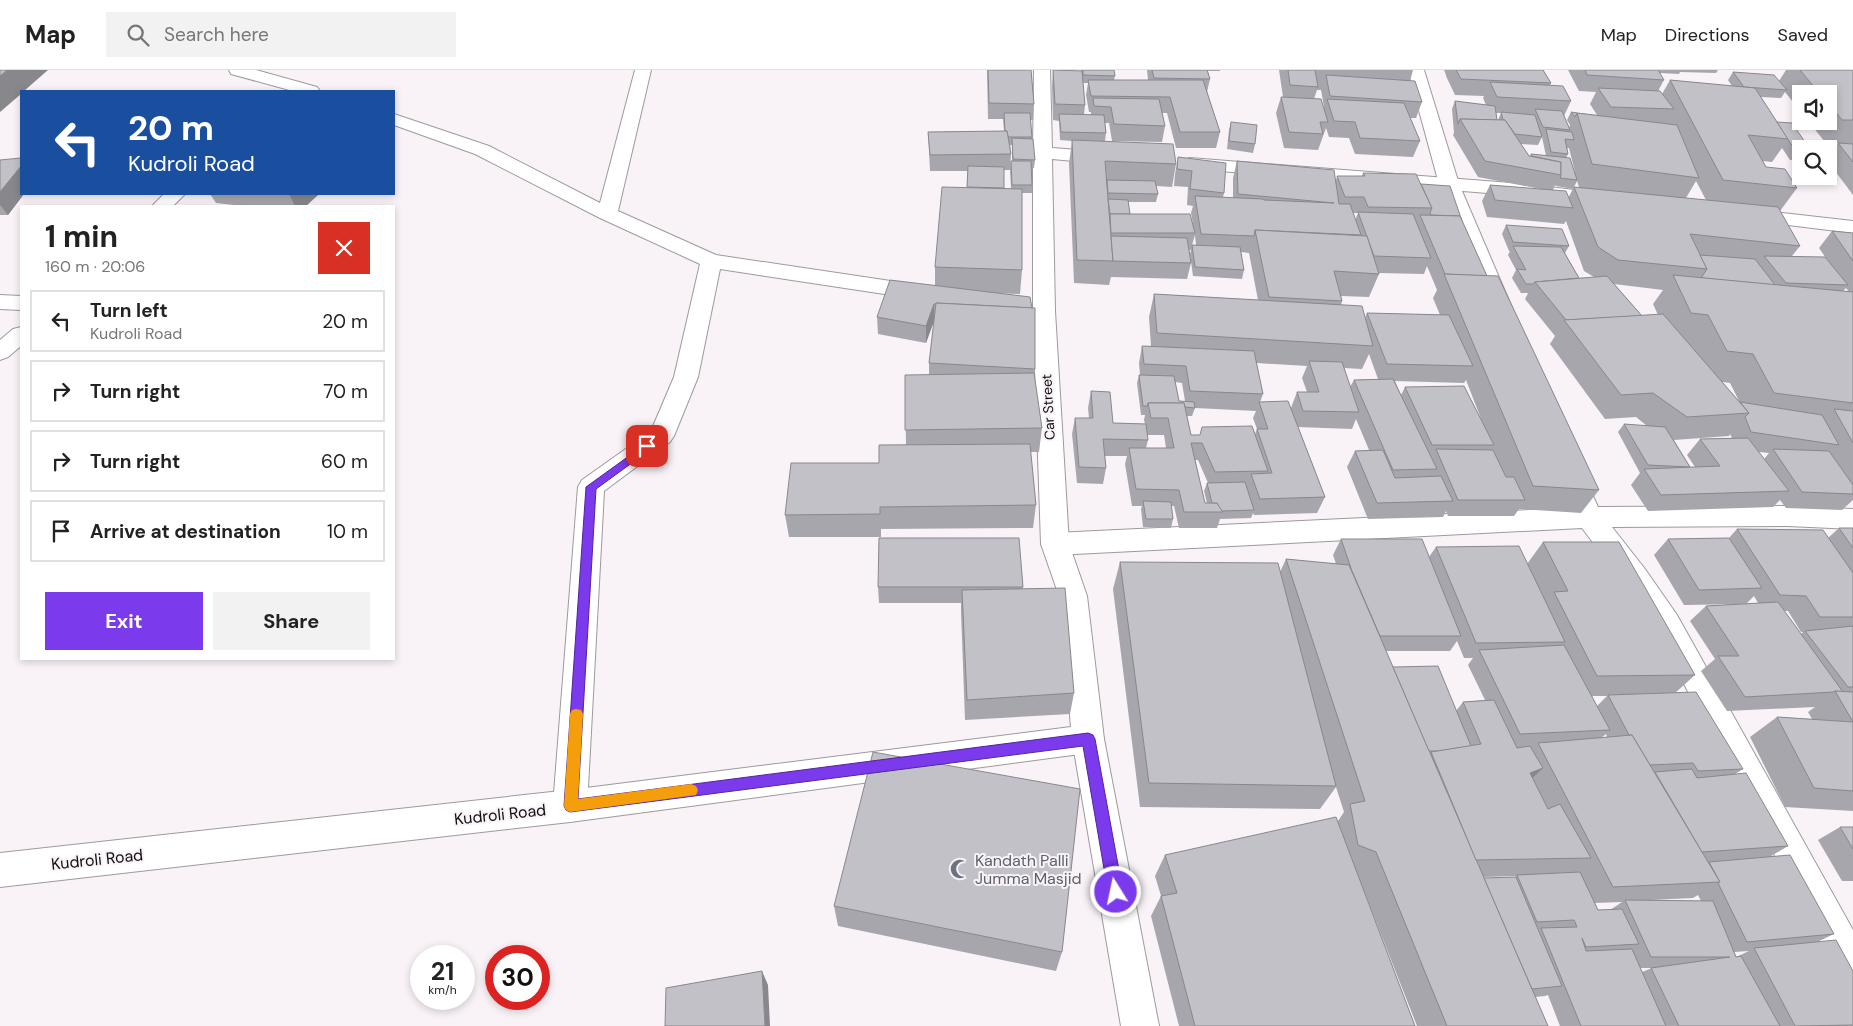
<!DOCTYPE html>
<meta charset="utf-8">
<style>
:root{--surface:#fff;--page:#f2f2f2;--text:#222;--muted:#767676;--line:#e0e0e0;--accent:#7c3aed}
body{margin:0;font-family:"DM Sans",sans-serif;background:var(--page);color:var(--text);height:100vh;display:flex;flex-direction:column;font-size:19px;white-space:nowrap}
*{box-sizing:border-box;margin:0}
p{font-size:16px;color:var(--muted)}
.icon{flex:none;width:28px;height:28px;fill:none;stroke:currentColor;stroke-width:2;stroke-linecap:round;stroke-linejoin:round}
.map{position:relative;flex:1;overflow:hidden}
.side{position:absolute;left:20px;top:135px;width:375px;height:455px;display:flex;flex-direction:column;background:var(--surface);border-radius:0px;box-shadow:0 2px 8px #0003}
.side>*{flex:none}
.hud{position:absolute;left:20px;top:20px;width:375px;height:105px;border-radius:0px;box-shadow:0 2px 8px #0003;background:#1a4fa0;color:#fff;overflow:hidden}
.fabs{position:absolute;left:1792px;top:15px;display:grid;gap:10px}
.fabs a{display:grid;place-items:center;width:45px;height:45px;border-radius:0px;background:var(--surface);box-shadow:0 2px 8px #0003;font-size:25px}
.speed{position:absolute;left:410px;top:875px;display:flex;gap:10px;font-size:25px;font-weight:700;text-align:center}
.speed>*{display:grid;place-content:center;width:65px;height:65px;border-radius:50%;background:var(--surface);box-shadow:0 2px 8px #0003;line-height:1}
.speed small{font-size:12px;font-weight:400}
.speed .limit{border:8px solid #d22;background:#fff;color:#111}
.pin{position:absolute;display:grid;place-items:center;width:42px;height:42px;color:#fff;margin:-21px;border-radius:10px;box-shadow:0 2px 8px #0006}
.me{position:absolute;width:55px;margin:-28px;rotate:350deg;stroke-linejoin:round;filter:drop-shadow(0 0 4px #0008)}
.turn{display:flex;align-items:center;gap:18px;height:105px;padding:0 25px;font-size:22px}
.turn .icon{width:65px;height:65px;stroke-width:2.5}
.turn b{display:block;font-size:35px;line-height:42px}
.round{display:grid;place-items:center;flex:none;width:52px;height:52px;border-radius:0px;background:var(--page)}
.headline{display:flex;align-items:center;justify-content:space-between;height:85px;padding:0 25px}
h1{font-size:30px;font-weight:700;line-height:38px}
.primary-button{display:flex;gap:10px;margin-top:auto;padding:10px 25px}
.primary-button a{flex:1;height:58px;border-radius:0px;background:var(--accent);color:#fff;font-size:20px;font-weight:700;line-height:58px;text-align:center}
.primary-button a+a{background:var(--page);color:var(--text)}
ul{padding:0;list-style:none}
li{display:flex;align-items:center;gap:15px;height:62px;margin:0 10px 8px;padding:0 15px;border:2px solid var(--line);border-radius:0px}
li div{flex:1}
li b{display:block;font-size:19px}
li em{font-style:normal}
header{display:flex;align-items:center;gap:30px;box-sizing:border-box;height:70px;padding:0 25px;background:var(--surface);border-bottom:1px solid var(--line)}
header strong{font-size:24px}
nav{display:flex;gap:28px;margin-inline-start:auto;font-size:18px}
.search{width:350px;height:45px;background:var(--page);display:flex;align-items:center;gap:12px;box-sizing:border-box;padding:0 18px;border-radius:0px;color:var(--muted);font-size:19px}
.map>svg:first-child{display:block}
</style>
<header>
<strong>Map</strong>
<div class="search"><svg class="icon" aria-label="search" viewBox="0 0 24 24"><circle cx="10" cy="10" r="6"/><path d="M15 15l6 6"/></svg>Search here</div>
<nav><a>Map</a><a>Directions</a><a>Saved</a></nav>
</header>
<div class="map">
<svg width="1853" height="956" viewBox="0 0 1853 956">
<rect width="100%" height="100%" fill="#f9f3f8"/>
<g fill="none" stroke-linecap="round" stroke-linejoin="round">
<defs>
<g id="street">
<polygon points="229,0 256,0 317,17 320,21 293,21 231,4"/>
<polygon points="635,0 651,0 618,141 716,185 924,216 932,218 935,223 932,228 924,230 720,199 698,307 674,366 670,372 604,421 587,736 582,747 570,752 558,747 553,736 578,417 582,410 651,361 674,307 700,194 600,148 475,84 394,55 394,44 489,76 600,133"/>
<polygon points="1408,0 1424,0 1459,114 1513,240 1510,245 1502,247 1494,245 1491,240 1439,114"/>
<polygon points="164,124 185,124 173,136 152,136"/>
<polygon points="0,225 21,226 21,240 0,239"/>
<polygon points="21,257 21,276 8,287 0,290 0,270 13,259"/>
<polygon points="1571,395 1580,397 1598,437 1788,436 1853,439 1853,459 1788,456 1612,457 1645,499 1677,545 1853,860 1853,914 1840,909 1657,563 1625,515 1582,458 1055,485 1045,482 1041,474 1045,466 1055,463 1572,438 1558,404 1562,397"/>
<polygon points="1088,655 1099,659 1104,669 1159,956 1121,956 1072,669 1077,659"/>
</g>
<g id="secondary">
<polygon points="1034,0 1050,0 1052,78 1107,82 1114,84 1116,88 1114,92 1107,94 1052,89 1055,241 1069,474 1087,526 1104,669 1099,679 1088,683 570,752 0,817 0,783 570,720 1071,657 1059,526 1041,474 1033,241 1033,85 1032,83 1033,81"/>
<polygon points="1190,88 1524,114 1608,124 1615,126 1618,130 1615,134 1608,136 1524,126 1183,98 1180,94 1183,90"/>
<polygon points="1747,139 1853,151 1853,163 1740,149 1737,145 1740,141"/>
</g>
</defs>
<use href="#street" stroke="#9e999e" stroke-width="2"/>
<use href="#secondary" stroke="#9e999e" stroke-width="2"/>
<use href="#street" fill="#fff" fill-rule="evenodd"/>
<use href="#secondary" fill="#fff" fill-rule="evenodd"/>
</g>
<g fill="#a7a6ac" fill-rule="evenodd">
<path d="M987,0H1031L1034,34L1033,50H1030L1035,90L1034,98H1031L1032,115V123H1022V200L1020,224L992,223L1035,299L1034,304L1042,358L1039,382H1030L1036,435L1033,458L881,459V467H789L785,445L879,393L906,375L905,305H929V293L934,251L926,273L878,264L877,247L935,216V197L967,118L968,101H930L928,62L1004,61L1003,49H988ZM1010,75H1012V91H1011L1010,99L1011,119H1004V100H1010L1011,84Z"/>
<path d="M1053,0L1081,1V0H1114L1115,6L1114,10H1148L1147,0H1141H1220V1H1208L1210,9L1207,22L1220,62L1216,78H1176L1167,43H1162L1165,56L1162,72L1112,71L1109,53H1105L1106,63L1105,71L1176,94L1172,117L1156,116L1158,124L1156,132H1128L1130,144L1193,154L1191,143L1193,136L1187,135L1188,117L1174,116L1175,104L1178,87L1224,123L1223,127L1233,128V108L1237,91L1336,110L1337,106H1362L1363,103L1421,115L1462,151L1487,206L1599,420L1581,443L1519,439L1514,446H1448L1446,441L1443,447L1368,449L1347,397L1355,381L1369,380L1356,349L1352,359L1298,357L1325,427L1317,443L1254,445L1253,443L1251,448L1220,449L1217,458H1179L1174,436H1171L1173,449L1171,458L1143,457L1141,439L1142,436H1132L1125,394L1127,386H1105L1106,398L1103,414L1077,413L1072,364L1075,348H1089L1088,338L1091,321L1113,353L1145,354L1144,350L1145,345H1141L1137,313L1139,305H1140L1139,293L1142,276H1151L1149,247L1154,224L1258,230L1249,183L1241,182L1244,200L1242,209L1193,206L1190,184L1191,180H1189L1191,193L1187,209L1111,207L1109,215L1074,213L1069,93L1072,71L1060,70L1059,51L1053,50L1052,16ZM1083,13H1088L1086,25L1089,42H1091V45H1084L1085,35ZM1353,143H1358L1355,150ZM1195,165L1196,175H1192ZM1427,196L1437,220L1433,228L1440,245L1367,243L1365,248L1341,235L1342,231L1341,226L1369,227L1379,204L1378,203L1424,204ZM1369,284L1378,309L1354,310L1350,317L1344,298L1362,299ZM1256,293L1307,296L1302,308L1307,322H1297L1291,338L1260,332L1263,324ZM1466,310L1483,354L1405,317L1401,325L1395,311L1464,313ZM1175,312L1182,313L1185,331H1179ZM1195,338L1256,341L1253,348L1257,359L1255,364L1191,365L1187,346H1192ZM1147,365H1164L1166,378H1146L1148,370ZM1195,390H1198L1208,413H1207L1204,421L1207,433H1205Z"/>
<path d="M1279,0H1413L1410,11L1422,32L1416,48H1410L1420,71L1413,87L1355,84L1349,68L1329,67L1326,58L1318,80L1284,78L1276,43L1281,27H1283ZM1317,20H1321L1324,37V39L1314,29Z"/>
<path d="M1444,0H1543L1551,13L1550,15L1571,31L1564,46L1569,58L1570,55L1567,50L1571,42L1597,45L1590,34L1596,22L1579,21L1568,0H1718L1716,3L1680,2L1679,4L1660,3L1664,10L1658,21L1662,24L1670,10L1732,16L1728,10L1733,2L1779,11L1786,0H1853V125L1829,93V80L1831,83L1838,73L1825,72L1808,51H1829V24H1801V42L1785,22L1781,28L1761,27L1777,52L1801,79V91L1790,90L1782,78L1772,92L1763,91L1766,97L1797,118L1780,141L1800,176L1792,186L1830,194L1819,178L1832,161L1853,163V430L1842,440L1786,438L1780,430L1773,437L1648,441L1631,415L1640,403L1618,362L1624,354L1647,356L1636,347L1605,349L1550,274L1555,266L1525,229L1528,223H1521L1512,208L1516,200L1508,185L1510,181H1509L1502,164L1506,155L1569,176L1565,183L1579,208L1594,207L1584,201L1566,151L1564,154L1487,147L1482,131L1490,115L1546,120L1478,107L1453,65L1454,63L1452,39L1455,31L1486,35L1483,28L1484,26L1455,25L1446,6V5ZM1496,43H1501L1498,50H1497ZM1542,66H1543L1542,67L1546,86L1531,84L1530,86H1529L1521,74L1538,75L1542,67ZM1567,78H1569L1575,102L1566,88L1568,84ZM1577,111L1579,117H1574L1568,128L1553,120L1555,115L1556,116L1573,119ZM1696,111L1706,130L1686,128ZM1614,214L1663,220L1653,234L1658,245L1642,246ZM1846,218L1849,222L1843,221ZM1722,312L1730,313L1739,331ZM1730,364L1732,368L1700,369L1687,385L1695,397H1690L1674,370L1729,366ZM1759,382L1769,383L1764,389Z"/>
<polygon points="1231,52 1255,74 1253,83 1227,79 1229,60"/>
<polygon points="0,90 21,124 24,124 8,145 0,145"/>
<polygon points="210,124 319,124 306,136 243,136 216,133"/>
<path d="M1839,458H1853V741L1785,737L1750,667L1777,647L1812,649L1808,642L1815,637L1727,641L1701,601L1715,589L1690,551L1706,536L1758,533L1754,526L1746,534L1684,535L1654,485L1668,469L1729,468L1737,459L1828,468ZM1784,541H1788L1801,562H1803L1801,564Z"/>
<path d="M1341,469L1429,487L1436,477L1527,494L1543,472L1695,605L1675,623L1743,699L1735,704L1788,776L1771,786L1834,864L1817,872L1853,901V956H1560L1548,925L1545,926L1535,927L1548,956H1417L1357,803L1415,956H1179L1151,846L1161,826L1155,806L1165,785L1338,751L1344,742L1336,717L1320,739L1140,737L1113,519L1120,492L1280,502L1286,489L1336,494L1333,485ZM1457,571L1464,588H1473L1468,595L1485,630L1463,632L1456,641L1393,597L1386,581H1450ZM1592,626H1607L1597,636ZM1606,664L1607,667L1601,668ZM1516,806L1515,807L1484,808L1483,807ZM1698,825L1701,831L1651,830L1693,828ZM1622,832L1610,840H1598L1595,833ZM1749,881L1736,887L1734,882ZM1640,898H1652L1642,902Z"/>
<polygon points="878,517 1023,517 1023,519 1074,623 1070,644 965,650 961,542 961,533 879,533"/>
<polygon points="1840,757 1853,757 1853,811 1842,811 1818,770"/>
<polygon points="834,836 1062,882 1056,901 838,856"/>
</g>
<g fill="#88878c">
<polygon points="7,0 48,0 24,21 21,21 21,24 0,42 0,6"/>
<polygon points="21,96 21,124 24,124 8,145 0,135 0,122"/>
<polygon points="289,124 319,124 306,136 295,136"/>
<polygon points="934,234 934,251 926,273 926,256"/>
<polygon points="1543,698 1523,717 1530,703"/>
<polygon points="762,901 768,915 770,956 765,956"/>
</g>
<g fill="#c2c1c8" stroke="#88878c">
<polygon points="0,0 7,0 0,6"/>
<polygon points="988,0 1031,0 1034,34 989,33"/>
<polygon points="1053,0 1082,1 1085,35 1055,34"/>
<polygon points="1083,0 1114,0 1115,6 1083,5"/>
<polygon points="1152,0 1207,0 1210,9 1154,8"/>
<polygon points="1288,0 1315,0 1318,17 1290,15"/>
<polygon points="1456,0 1543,0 1551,13 1461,9"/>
<polygon points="1585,0 1658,0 1664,10 1587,5"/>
<polygon points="1800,0 1853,0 1853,50 1842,50 1829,34 1829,24 1820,24"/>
<polygon points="1733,2 1774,5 1787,20 1744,17"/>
<polygon points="1326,5 1415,11 1422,32 1330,26"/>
<polygon points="1088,10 1203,10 1220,62 1180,62 1170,27 1091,26"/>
<polygon points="1670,10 1755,18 1788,69 1748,65 1766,97 1785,99 1797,118 1723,110"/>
<polygon points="1490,12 1563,16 1571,31 1497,27"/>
<polygon points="1598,18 1660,21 1674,39 1611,37"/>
<polygon points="1281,27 1321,29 1328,52 1320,52 1323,64 1289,62"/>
<polygon points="1093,28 1159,29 1165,56 1114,54 1111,37 1094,36"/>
<polygon points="1327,29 1404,33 1420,71 1360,68 1355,52 1334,51"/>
<polygon points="1455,31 1495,36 1497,50 1460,49 1458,54"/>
<polygon points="1535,39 1562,41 1570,60 1543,57"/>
<polygon points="1501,42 1535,45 1542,67 1515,64 1505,50 1503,50"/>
<polygon points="1571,42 1577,43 1575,47"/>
<polygon points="1004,43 1030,43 1032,67 1008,67 1007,61 1005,61"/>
<polygon points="1577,43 1677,55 1699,108 1592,94"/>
<polygon points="1059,44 1104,45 1106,63 1061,62"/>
<polygon points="1460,49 1505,50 1529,86 1561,92 1561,105 1485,91"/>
<polygon points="1231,52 1257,55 1255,74 1229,71"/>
<polygon points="1777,52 1792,53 1805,72 1824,74 1828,79 1801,79 1801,83 1796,82"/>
<polygon points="1546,59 1572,62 1574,70 1565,69 1568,84 1551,82"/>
<polygon points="1007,61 1011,84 930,85 928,62"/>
<polygon points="1012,68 1033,69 1035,90 1013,89"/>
<polygon points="1072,70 1173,74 1176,94 1105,91 1113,191 1077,190"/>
<polygon points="1838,73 1853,74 1853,92"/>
<polygon points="1829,80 1832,85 1829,85"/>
<polygon points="1531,84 1570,88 1577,110 1560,108 1561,105 1561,92 1532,86"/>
<polygon points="1178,87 1226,93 1224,123 1190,119 1192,101 1177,99"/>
<polygon points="21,88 21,96 0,122 0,90"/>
<polygon points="1011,91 1031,91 1032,115 1012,115"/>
<polygon points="1237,91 1334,100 1339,134 1350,134 1361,165 1255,160 1254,166 1201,164 1195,126 1263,129 1264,130 1334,133 1238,124"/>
<polygon points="968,96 1004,97 1004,118 967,117"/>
<polygon points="1363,103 1416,104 1432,138 1368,137 1364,127 1345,127 1337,106 1365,106"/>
<polygon points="1107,110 1155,111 1158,124 1108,123"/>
<polygon points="1421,114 1450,116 1462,151 1460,146 1431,145 1430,143 1432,138"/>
<polygon points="1490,115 1566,121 1573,138 1495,130"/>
<polygon points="942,117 1022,119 1022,200 935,197"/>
<polygon points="1574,117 1778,137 1800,176 1690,164 1707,199 1618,190 1598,177"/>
<polygon points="1108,129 1128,130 1130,144 1110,144"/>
<polygon points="1358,142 1413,144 1431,188 1374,186"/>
<polygon points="1110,144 1190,144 1195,163 1111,163"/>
<polygon points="1420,145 1460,146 1487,206 1445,204"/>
<polygon points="1506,155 1562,159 1569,176 1513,172"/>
<polygon points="1255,160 1367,166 1379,204 1334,201 1342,231 1269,227"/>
<polygon points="1832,161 1853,163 1853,191"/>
<polygon points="1111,166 1187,168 1191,193 1113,191"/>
<polygon points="1192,175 1240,177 1244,200 1195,197"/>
<polygon points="1513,176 1561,177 1579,208 1535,212 1533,214 1526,214 1517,199 1526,200"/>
<polygon points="1700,185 1755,189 1775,215 1701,208 1707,199"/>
<polygon points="1764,186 1825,187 1848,215 1786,213"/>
<polygon points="1444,204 1498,206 1599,420 1533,416"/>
<polygon points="1673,205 1853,222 1853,333 1774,323 1753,284 1727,281 1708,245 1691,243"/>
<polygon points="1607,206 1642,246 1566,250 1535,212"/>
<polygon points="890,210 1030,227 1032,238 936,233 936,234 934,234 926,256 877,247"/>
<polygon points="1154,224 1362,236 1373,276 1157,263"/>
<polygon points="936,233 1035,238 1035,299 929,293"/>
<polygon points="1367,243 1449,245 1473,296 1387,294"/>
<polygon points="1663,244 1749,343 1687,347 1653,323 1621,325 1564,250"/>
<polygon points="1142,276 1254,281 1263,324 1190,321 1186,296 1144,294"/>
<polygon points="1309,291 1342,292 1359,342 1303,341 1297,322 1319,322"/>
<polygon points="1034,303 1042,358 905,360 905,305"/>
<polygon points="1139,305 1174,306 1179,331 1194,332 1195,338 1185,337 1184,333 1148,333 1147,336 1143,336"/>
<polygon points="1393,309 1437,399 1393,400 1354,310"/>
<polygon points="1464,316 1494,375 1432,375 1405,317"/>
<polygon points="1091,321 1110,322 1113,353 1146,354 1148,370 1103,369 1106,398 1079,397 1075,348 1093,348"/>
<polygon points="1288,331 1325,427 1260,429 1251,404 1272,403 1257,359 1268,359 1259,332"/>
<polygon points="1740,332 1822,345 1839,375 1751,362 1745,347 1749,343"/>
<polygon points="1148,333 1184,333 1191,365 1200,365 1202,357 1252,356 1268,401 1215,402 1202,373 1191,373 1205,433 1217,433 1223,442 1184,442 1179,420 1136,419 1129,378 1174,378 1168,348 1151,348"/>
<polygon points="1834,339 1853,341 1853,373"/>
<polygon points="1624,354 1665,357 1690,397 1648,395"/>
<polygon points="1748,368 1789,421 1661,425 1644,399 1720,396 1700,369"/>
<polygon points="1030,374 1036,435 880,437 880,444 785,445 791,393 879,393 879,375"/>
<polygon points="1436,379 1493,380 1506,407 1514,407 1525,430 1458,430"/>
<polygon points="1773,379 1829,381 1853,415 1853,424 1802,422"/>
<polygon points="1383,380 1395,408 1441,406 1453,431 1377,433 1355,381"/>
<polygon points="1245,412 1254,440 1222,441 1217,433 1212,433 1207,413"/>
<polygon points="1143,431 1171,432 1173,449 1146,449"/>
<polygon points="1839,458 1853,458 1853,478"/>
<polygon points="1737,459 1823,460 1853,503 1853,547 1820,547 1806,526 1780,525"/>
<polygon points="879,468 1019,468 1023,517 878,517"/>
<polygon points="1729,468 1762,518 1699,520 1668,469"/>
<polygon points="1341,469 1422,469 1461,566 1380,566 1352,501"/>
<polygon points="1543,472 1619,472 1695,605 1597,606 1554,522 1568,521"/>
<polygon points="1519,476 1565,572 1476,573 1436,477"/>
<polygon points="1286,489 1349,495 1548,956 1447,956 1376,782 1358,775 1350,734 1365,731"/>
<polygon points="1120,492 1278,493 1336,716 1149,713"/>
<polygon points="1065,518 1074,623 967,630 962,520"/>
<polygon points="1778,532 1843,622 1835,621 1834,622 1745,627 1718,586 1739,586 1706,536"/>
<polygon points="1853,556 1853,617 1848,617 1805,561"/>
<polygon points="1564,575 1610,660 1520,664 1479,580"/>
<polygon points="1438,596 1471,676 1439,681 1429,681 1393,597"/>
<polygon points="1835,621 1853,622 1853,721 1814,718 1777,647 1853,652"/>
<polygon points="1696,622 1743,699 1698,701 1693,693 1650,695 1632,665 1629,665 1608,625"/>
<polygon points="1494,630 1517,678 1530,676 1543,698 1530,703 1548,739 1560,734 1591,788 1476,790 1431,682 1481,674 1463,632"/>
<polygon points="1632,665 1720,812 1613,817 1538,673"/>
<polygon points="873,682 1080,719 1062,882 834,836"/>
<polygon points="1692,699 1697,708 1746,703 1788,776 1702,782 1655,702"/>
<polygon points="1336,747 1415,956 1195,956 1161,826 1177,823 1165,785"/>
<polygon points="1840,757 1853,757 1853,779"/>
<polygon points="1790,785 1834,864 1747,872 1718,813 1720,812 1709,792"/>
<polygon points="1580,802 1598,840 1622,839 1639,874 1586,877 1582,868 1586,881 1632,879 1666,956 1581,956 1541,858 1577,857 1574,850 1537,852 1517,805"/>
<polygon points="1516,807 1562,916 1532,919 1484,808"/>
<polygon points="1625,830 1713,831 1736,887 1741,886 1780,956 1679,956 1651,898 1730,887 1651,887"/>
<polygon points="1836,870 1853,901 1853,955 1795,956 1754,878"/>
<polygon points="762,901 765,956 665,956 666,918"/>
</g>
<polygon fill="#7c3aed" stroke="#51269a" points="647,373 652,376 651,379 596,419 578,729 1088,663 1093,665 1095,669 1123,822 1121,827 1116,829 1110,827 1108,822 1083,676 570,742 566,740 564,736 586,417"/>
<polygon fill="#f59e0b" points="576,639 581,640 583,644 578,729 691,714 696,716 698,720 696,725 570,742 566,740 564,736 570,644 572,640"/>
<defs>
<symbol id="mosque-bare" viewBox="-9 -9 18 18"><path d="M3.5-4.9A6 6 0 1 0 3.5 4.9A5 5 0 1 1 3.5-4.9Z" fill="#6b7280" stroke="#f9f3f8" stroke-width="2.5" paint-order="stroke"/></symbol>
</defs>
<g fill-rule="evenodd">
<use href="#mosque-bare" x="946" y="785" width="28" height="28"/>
</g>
<g text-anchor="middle" stroke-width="4" stroke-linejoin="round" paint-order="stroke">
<g font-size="14" fill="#121012" stroke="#f9f3f8">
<text transform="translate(1048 337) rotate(-93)" y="5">Car Street</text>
</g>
<g font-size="16" fill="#121012" stroke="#f9f3f8">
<text transform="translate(500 744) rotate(-6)" y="6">Kudroli Road</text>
<text transform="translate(97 789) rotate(-6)" y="6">Kudroli Road</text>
</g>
<g font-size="16" fill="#5b616d" stroke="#f9f3f8" text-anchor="start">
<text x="975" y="796">Kandath Palli<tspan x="975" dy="18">Jumma Masjid</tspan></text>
</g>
</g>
</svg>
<div class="fabs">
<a><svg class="icon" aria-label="sound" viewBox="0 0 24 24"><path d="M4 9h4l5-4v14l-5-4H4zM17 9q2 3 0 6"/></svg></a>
<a><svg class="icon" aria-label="search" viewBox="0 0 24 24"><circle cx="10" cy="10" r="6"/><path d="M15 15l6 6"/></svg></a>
</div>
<div class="speed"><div>21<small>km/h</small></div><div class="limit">30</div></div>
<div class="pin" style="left:647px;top:376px;background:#d93025"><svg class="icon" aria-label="arrive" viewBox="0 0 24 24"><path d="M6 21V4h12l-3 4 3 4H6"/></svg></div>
<svg class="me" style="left:1116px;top:822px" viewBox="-20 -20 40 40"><circle r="17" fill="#7c3aed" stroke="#fff" stroke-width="3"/><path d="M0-11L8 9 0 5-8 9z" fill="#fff"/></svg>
<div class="hud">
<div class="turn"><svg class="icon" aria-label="left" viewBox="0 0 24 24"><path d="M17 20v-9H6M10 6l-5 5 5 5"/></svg><div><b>20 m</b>Kudroli Road</div></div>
</div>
<section class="side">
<div class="headline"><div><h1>1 min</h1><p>160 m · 20:06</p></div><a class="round" style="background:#d93025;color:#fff"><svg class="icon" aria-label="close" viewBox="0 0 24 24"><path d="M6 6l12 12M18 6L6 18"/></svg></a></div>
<ul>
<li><svg class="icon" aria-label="left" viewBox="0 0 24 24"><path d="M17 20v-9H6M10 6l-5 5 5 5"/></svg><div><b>Turn left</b><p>Kudroli Road</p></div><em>20 m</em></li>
<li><svg class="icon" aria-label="right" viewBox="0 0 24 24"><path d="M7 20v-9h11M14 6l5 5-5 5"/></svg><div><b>Turn right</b></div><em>70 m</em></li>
<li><svg class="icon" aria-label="right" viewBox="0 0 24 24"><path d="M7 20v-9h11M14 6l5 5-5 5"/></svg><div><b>Turn right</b></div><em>60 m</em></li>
<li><svg class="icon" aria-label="arrive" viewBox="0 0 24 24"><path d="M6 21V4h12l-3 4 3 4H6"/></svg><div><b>Arrive at destination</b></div><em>10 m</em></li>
</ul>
<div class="primary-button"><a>Exit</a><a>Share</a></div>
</section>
</div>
